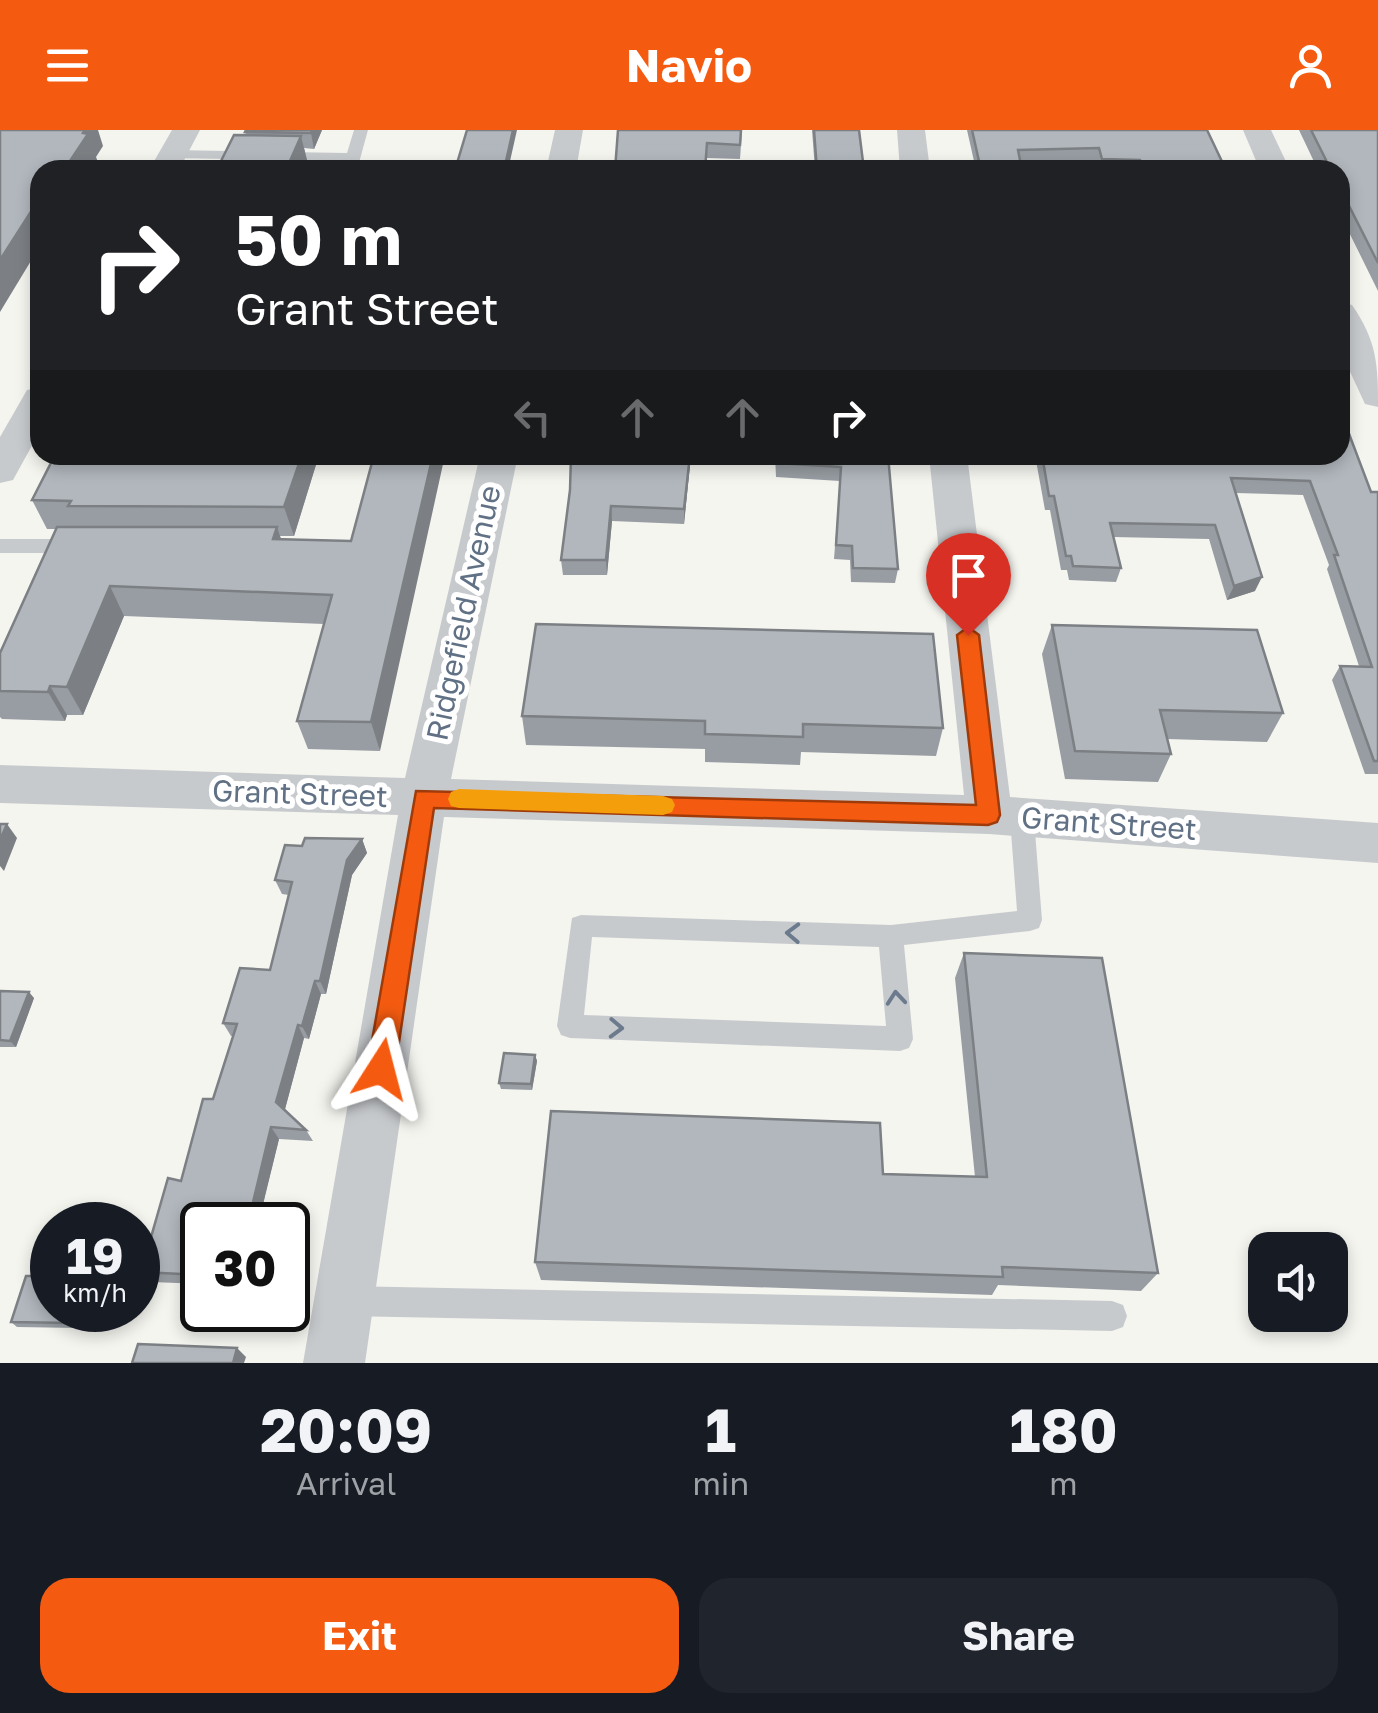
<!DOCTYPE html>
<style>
:root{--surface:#171b24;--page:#20242c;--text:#f1f3f6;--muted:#9ea1a6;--accent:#f55b10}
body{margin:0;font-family:"Golos Text",sans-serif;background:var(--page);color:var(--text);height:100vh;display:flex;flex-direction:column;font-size:38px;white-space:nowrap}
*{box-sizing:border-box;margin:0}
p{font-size:32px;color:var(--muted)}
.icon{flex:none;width:55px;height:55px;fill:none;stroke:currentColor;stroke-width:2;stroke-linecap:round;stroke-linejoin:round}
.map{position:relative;height:1233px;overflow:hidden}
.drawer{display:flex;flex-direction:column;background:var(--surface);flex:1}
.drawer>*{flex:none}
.banner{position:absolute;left:30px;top:30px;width:1320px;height:305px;border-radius:30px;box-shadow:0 5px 15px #0003;background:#202124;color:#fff;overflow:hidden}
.controls{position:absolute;left:1248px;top:1102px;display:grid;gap:20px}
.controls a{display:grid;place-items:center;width:100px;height:100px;border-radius:20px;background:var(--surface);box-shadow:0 5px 15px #0003;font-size:50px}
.speed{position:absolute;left:30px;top:1072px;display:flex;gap:20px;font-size:50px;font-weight:700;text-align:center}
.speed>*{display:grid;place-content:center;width:130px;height:130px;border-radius:50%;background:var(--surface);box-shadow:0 5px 15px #0003;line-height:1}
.speed small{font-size:25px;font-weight:400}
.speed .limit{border:5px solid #111;border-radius:15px;background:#fff;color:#111}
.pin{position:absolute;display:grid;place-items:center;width:85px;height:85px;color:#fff;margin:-102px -42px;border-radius:50% 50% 50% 0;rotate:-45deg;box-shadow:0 0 10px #0007}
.pin .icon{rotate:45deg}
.me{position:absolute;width:110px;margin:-55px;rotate:9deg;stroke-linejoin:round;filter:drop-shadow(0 0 8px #0008)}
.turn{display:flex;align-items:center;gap:35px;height:210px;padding:0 40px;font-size:45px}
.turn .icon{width:130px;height:130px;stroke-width:2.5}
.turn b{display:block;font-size:70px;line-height:85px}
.lanes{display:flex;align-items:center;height:95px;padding:0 40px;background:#0003;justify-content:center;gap:50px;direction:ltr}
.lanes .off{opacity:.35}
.eta{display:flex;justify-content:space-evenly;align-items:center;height:170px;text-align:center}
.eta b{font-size:60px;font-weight:700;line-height:70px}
.primary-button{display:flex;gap:20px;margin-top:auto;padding:20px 40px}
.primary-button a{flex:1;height:115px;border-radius:30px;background:var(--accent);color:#fff;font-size:40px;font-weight:700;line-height:115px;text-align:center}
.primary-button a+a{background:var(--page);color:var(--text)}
header{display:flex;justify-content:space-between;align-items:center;height:130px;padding:0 40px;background:var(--accent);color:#fff;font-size:45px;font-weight:700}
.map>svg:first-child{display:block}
</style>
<header><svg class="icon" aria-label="menu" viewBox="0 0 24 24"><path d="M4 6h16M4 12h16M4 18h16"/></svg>Navio<svg class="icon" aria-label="person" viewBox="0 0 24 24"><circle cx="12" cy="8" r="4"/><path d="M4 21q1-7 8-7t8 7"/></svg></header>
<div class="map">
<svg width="1378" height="1233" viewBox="0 0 1378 1233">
<rect width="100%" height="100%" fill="#f5f5f0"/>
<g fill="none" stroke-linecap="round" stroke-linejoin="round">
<g fill="#c7cacd" fill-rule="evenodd">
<polygon points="354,0 368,0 357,40 343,40 345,31 173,28 166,24 173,20 347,23"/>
<polygon points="0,409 76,409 86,416 76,423 0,423"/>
<path d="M1022,679L1030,682L1034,689L1042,790L1039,798L1030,801L904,815L913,909L909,918L900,921L570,908L561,905L557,896L572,788L581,785L891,795L1017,781L1010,689L1014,682ZM592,807L879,817L886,896L584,885Z"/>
<polygon points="346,1156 1112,1171 1123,1175 1127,1186 1123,1197 1112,1201 346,1186 335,1182 331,1171 335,1160"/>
</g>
<g fill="#c7cacd" fill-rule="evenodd">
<polygon points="172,0 200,0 179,40 149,40"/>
<polygon points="555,0 583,0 576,40 546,40"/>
<polygon points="897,0 925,0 930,40 900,40"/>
<polygon points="1243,0 1271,0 1290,40 1260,40"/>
<path d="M1340,172L1352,175C1377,211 1378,235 1378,277L1365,274L1340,220Z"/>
<polygon points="40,257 40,301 13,350 0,353 0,307 27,260"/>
<polygon points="480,325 518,325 451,649 964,665 929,325 967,325 1010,667 1378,693 1378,733 989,704 444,687 365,1233 303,1233 398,685 0,673 0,635 405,648"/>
</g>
</g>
<g fill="#989da3">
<polygon points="322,0 314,19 304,18 308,34 305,40 221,40 219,35 246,5 245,2"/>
<polygon points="618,0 742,0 740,29 706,28"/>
<polygon points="812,0 859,0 864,40 815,40"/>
<polygon points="967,0 1207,0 1226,40 1098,40 1096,32 1021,33 1022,40 976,40"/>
<polygon points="1299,0 1378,0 1378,161 1340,84 1340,40 1318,40"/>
<polygon points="55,325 319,325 294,406 280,406 281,409 351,411 380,621 308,619 297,591 324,494 124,486 83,585 67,585 65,591 2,589 0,587 0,561 56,399 47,399 32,370"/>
<polygon points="571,325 691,325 684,394 612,391 607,445 563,445 561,430 570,360"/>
<polygon points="775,325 888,325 898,439 895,453 851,452 850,430 834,429 840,351 776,347"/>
<polygon points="1035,325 1340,325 1371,362 1378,362 1378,644 1365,644 1332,550 1340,536 1359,536 1327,439 1329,435 1303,365 1236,363 1255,461 1227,470 1209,409 1113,407 1121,438 1116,452 1069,450 1067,440 1061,440 1050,380 1045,380"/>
<polygon points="1052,495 1283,583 1267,612 1167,609 1171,624 1158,652 1065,649 1042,524"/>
<polygon points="522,586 943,598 936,626 801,622 800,635 705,632 705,619 526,615"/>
<polygon points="362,709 367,723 352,745 326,864 321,864 309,909 304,908 285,979 306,1000 313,1011 279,1009 259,1089 267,1090 271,1095 202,1095 202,1154 152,1152 141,1142 181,1051 213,969 233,906 231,906 223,893 270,840 289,765 282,764 275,750 302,716"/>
<polygon points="964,823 1158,1143 1141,1161 998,1155 992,1165 541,1150 535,1132 883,1044 975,1047 955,848"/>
<polygon points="0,861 34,868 16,917 0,917"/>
<polygon points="535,925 537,931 532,960 501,959 499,953"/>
<polygon points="52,1180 83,1180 78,1198 17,1197 11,1192"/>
</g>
<g fill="#7c8084">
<polygon points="85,0 98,0 103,16 96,27 98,32 94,40 64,40"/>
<polygon points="312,0 322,0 314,19 311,3"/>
<polygon points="513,0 517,0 508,40 504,40"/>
<polygon points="301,6 308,34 305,40 286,40"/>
<polygon points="40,76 40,116 0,182 0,130 32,80"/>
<polygon points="302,325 319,325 294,406 284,377"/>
<polygon points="433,325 445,325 380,621 371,592"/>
<polygon points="690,325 691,325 684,394 684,379"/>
<polygon points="611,376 612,391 607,445 606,430"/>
<polygon points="277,397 287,427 273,409"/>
<polygon points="1262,447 1255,461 1227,470 1234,456"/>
<polygon points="110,456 124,486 83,585 67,557"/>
<polygon points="50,556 67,585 65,591 48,562"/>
<polygon points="7,694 17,708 4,741 0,736 0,710"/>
<polygon points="362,709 367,723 352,745 326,864 320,851 347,730"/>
<polygon points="315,851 321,864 309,909 302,896"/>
<polygon points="29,862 34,868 16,917 10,911"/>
<polygon points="298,895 304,908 284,983 276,972"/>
<polygon points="535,925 537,931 532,960 531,954"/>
<polygon points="271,997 279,1009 258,1095 249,1089"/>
<polygon points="76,1180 83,1180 78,1198 72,1193"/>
<polygon points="237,1218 246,1227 244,1233 233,1233"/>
</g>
<g fill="#b1b7bd" stroke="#7c8084" stroke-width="2.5">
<polygon points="0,0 85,0 83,3 88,4 64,40 40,40 40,76 32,80 0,130"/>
<polygon points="246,0 312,0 311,3 245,2"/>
<polygon points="467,0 513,0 504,40 455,40"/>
<polygon points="618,0 741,0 740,15 707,13 705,40 615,40"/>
<polygon points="814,0 859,0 864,40 817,40"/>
<polygon points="972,0 1207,0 1226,40 1143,40 1140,30 1102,29 1099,18 1018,20 1022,40 981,40"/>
<polygon points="1311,0 1378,0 1378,133 1340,58 1340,40 1331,40"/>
<polygon points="234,5 301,6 286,40 227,40 229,35 219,35"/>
<polygon points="1340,280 1371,362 1378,362 1378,631 1374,631 1340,536 1372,537 1334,425 1338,425 1310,351 1231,348 1262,447 1234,456 1215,395 1110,393 1121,438 1073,436 1071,426 1066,426 1054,366 1049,366 1042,325 1340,325"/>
<polygon points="55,325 302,325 284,377 68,376 71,371 32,370"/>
<polygon points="374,325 433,325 371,592 297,591 332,465 110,456 67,557 50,556 48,562 0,561 0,523 57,397 277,397 273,409 351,411"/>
<polygon points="571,325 690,325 684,379 611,376 606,430 561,430 570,360"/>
<polygon points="777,325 888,325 898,439 853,438 852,416 836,415 841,337 777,333"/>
<polygon points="536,494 933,504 943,598 803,594 803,607 705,604 705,591 522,586"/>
<polygon points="1052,495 1257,500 1283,583 1160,580 1171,624 1075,621"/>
<polygon points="0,694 7,694 0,710"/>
<polygon points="305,708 362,709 347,730 320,851 315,851 302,896 298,895 276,972 306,1000 271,997 249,1089 267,1090 265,1095 202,1095 202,1145 141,1142 168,1048 181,1051 203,969 213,969 237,894 223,893 240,838 270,840 292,752 275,750 285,715 302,716"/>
<polygon points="964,823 1102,828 1158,1143 1002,1137 1003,1147 535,1132 551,981 880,993 883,1044 987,1047"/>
<polygon points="0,861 29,862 10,911 0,910"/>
<polygon points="504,923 535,925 531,954 499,953"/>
<polygon points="26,1146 52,1146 52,1180 76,1180 72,1193 11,1192"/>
<polygon points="138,1214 237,1218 233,1233 132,1233"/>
</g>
<defs><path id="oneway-chevron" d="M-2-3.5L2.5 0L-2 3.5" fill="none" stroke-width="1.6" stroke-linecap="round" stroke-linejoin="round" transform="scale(2.5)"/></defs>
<g stroke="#6b7a8c">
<use href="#oneway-chevron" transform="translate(793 803) rotate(-178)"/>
<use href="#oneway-chevron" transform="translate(896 868) rotate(-95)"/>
<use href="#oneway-chevron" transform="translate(616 898) rotate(2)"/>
</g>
<polygon fill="#f55b10" stroke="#9f3b0a" stroke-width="2.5" points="968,497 979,505 1000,685 997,692 988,695 434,678 395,939 391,948 381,951 371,948 367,939 416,661 976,675 957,505"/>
<polygon fill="#f59e0b" points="459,659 663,666 672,669 675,675 672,682 663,685 459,678 451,676 448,669 451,662"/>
<g text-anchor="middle" stroke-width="10" stroke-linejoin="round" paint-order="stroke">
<g font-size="30" fill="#617185" stroke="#fff">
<text transform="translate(464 483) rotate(-78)" y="10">Ridgefield Avenue</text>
<text transform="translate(300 664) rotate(2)" y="10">Grant Street</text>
<text transform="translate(1109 694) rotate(4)" y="10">Grant Street</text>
</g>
</g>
</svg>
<div class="controls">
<a><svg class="icon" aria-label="sound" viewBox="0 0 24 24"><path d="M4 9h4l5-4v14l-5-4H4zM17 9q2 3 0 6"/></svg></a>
</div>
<div class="speed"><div>19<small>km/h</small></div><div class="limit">30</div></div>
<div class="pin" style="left:968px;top:505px;background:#d93025"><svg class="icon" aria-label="arrive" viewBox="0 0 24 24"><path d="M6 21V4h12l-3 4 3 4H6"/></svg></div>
<svg class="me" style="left:381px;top:939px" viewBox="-20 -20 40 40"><path d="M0-17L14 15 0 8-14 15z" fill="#f55b10" stroke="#fff" stroke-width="4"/></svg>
<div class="banner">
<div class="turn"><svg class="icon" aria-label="right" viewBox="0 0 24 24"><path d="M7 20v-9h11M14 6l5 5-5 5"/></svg><div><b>50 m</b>Grant Street</div></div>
<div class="lanes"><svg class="icon off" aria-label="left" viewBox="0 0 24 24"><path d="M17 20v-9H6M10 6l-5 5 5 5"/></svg><svg class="icon off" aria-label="ahead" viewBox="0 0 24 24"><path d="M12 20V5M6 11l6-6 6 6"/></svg><svg class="icon off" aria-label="ahead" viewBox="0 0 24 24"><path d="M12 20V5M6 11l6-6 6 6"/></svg><svg class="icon" aria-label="right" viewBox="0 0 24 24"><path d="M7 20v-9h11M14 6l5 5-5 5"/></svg></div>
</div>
</div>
<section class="drawer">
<div class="eta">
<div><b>20:09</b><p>Arrival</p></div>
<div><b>1</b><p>min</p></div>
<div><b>180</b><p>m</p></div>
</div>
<div class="primary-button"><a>Exit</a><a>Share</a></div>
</section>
